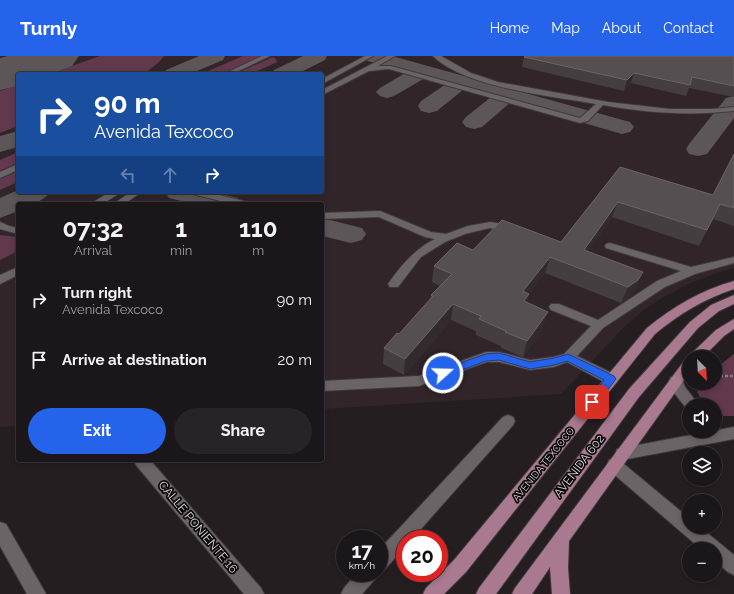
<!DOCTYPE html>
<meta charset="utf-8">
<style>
:root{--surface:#1b1619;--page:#282326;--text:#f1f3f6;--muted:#a09fa2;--line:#393538;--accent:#2563eb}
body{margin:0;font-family:Raleway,sans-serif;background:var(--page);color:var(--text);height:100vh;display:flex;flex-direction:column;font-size:15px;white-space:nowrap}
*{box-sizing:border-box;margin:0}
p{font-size:13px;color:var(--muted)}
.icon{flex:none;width:22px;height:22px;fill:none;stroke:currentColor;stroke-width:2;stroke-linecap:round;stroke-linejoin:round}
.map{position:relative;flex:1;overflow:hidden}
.sheet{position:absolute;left:16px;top:146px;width:308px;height:260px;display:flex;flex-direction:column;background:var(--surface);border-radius:4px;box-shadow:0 2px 6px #0003,0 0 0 1px var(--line)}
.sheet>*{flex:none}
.hud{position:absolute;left:16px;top:16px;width:308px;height:122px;border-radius:4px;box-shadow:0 2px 6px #0003,0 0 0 1px var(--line);background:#1a4fa0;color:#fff;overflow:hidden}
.needle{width:26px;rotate:156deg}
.tools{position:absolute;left:682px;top:294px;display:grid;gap:8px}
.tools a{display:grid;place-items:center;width:40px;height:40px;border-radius:50%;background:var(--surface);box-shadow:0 2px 6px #0003,0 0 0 1px var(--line);font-size:20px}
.speed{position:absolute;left:336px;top:474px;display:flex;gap:8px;font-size:20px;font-weight:700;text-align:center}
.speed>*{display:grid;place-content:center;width:52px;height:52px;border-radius:50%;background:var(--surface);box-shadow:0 2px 6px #0003,0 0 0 1px var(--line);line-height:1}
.speed small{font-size:10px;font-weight:400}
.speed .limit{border:6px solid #d22;background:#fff;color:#111}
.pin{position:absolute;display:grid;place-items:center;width:34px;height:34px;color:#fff;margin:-17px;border-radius:8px;box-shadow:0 2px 6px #0006}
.me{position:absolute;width:44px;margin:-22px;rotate:70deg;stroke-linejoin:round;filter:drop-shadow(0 0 3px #0008)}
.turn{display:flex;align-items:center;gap:14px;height:84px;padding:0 12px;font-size:18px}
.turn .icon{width:52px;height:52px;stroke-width:2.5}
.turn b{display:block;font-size:28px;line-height:34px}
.lanes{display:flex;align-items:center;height:38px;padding:0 12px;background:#0003;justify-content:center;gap:20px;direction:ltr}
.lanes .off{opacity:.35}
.eta{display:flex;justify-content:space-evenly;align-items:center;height:68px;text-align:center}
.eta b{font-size:24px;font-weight:700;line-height:28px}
.cta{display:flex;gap:8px;margin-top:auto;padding:8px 12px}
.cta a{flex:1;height:46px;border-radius:24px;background:var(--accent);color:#fff;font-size:16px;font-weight:700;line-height:46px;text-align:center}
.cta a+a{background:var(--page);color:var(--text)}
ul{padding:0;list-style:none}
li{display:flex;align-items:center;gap:12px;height:60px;padding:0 12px}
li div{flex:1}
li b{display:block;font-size:15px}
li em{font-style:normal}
header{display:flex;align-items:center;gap:24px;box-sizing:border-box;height:56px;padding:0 20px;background:var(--accent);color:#fff}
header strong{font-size:19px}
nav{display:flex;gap:22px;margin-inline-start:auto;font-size:14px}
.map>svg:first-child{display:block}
</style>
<header>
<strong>Turnly</strong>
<nav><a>Home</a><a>Map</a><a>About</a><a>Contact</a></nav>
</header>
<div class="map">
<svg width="734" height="538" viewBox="0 0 734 538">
<rect width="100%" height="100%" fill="#241e21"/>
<path fill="#31252a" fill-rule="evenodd" d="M0,0H734V212L717,217L688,228L664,241L645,253L626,269L561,338L322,353V148H18V370L0,371ZM18,18H322V136H18Z"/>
<g fill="#61384c">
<polygon points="100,0 164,0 159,6 144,18 49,18"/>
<polygon points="243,0 263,0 222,18 201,18"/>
<polygon points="273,1 276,3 277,6 251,18 235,18"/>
<polygon points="18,29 18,70 0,77 0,35"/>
<polygon points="18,96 18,107 0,115 0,104"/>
<polygon points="18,115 18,126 0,134 0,123"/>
<polygon points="0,179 18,181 18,195 0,204"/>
<polygon points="734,298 734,360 724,360 715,355 715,349 705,349 697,336 704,327 715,327 715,313"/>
</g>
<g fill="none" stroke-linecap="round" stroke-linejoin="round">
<g fill="#5c5658" fill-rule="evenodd">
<polygon points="199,0 225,0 223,4 190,18 163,18 166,14"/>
<polygon points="303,0 327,0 325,4 297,18 271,18 274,14"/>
<polygon points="362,0 392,0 630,66 634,71 630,76 622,78 511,46 482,71 474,73 466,71 462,66 466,61 491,41 464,33 437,55 429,57 421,55 418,50 421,45 446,28 425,22 394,40 387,42 380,40 376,36 380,32 407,16 364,4"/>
<polygon points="734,40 734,62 707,98 698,100 689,98 686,93 689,88 726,42"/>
<polygon points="18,75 18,91 0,96 0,80"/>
<path d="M18,134V136H50C42,147 31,148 18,148V155L0,162V142Z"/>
<polygon points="165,136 213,136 238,142 242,148 194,148 169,142"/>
<polygon points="322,162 362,172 366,178 362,184 351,187 322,180"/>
</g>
<polygon fill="#5c5658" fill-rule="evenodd" points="8,0 79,0 72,10 50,18 18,18 18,30 0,34 0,2"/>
<defs>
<g id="minor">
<polygon points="262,0 270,0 232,18 224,18"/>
<polygon points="365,0 373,0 322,28 322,23"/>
<path d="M387,0H395L378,10H391L580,62L596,48C551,40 466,32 433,0H441L471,17L498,26L608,46L670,53H712L734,51V55C689,60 647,57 603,49L588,65L580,67L389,13L369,15L322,39V34Z"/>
<polygon points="18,108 18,114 0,122 0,116"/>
<polygon points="110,136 122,136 102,148 90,148"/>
<polygon points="131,136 142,136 124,148 113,148"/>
<polygon points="190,136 207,136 248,146 250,148 233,148 192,138"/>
<path d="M380,155L431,176L446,178L468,170L490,166L509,169L516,173L511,176L490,172L465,178L445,186L421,201L398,231H390L388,228C401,209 415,193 435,183L425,181L379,161L322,163V157Z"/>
<polygon points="0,166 9,170 18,172 18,178 0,173"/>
<polygon points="610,187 691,211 734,201 734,207 695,218 665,231 603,272 577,300 616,319 618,323 616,327 611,328 606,327 567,306 554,311 530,314 499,306 487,306 419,330 322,335 322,325 419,320 486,296 499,296 530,304 553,301 564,298 591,270 551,254 549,251 551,248 559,248 598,264 657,225 681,215 606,192 605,190 606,188"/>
<polygon points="18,211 18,219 0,228 0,219"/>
<polygon points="676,320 681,321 685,331 699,349 689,349 689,354 687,353 675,338 669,325 671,321"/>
<polygon points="508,359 513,361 515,365 513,369 412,483 405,483 405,491 385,513 379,516 379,494 503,361"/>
<polygon points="734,371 734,383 622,404 617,403 615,398 617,393 622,392"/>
<polygon points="614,402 619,404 689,462 689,471 700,471 734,499 734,519 728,516 715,505 715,493 701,493 609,414 607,409 609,404"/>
<polygon points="134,404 150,404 261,532 264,538 244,538 136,409"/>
<polygon points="0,466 6,468 46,538 27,538 0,490"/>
<polygon points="357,517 378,517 375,523 362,538 341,538 344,532"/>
</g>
<g id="major">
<path d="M734,225V233C704,243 679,258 655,278L466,516L444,538H423L426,532L454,504L647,272C673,251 701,234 734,225Z"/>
<polygon points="734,239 734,248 719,255 698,272 639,341 496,538 476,538 479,532 629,333 690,266 711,249"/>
<polygon points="734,263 734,273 724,280 703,301 689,302 691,298 716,274"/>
<polygon points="689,303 689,317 569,485 568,512 570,538 552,538 550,511 532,538 512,538 515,532 684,305"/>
</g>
</defs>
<use href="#minor" stroke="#3f3a3c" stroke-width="2"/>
<use href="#major" stroke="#3f3a3c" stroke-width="2"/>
<polyline stroke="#857f82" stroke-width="2.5" stroke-dasharray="3 2" stroke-linecap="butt" points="715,320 734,320"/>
<use href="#minor" fill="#6b6467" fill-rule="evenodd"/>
<use href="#major" fill="#a97990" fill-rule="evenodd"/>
</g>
<g fill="#443e41">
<polygon points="734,0 734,41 689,32 686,40 631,27 624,35 522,11 524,1"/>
<polygon points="734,98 734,170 713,163 699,190 612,161 588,196 636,232 631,240 621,247 545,217 529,237 527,246 543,272 523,301 501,292 501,290 476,279 476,275 451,264 404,319 383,308 384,292 399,278 430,243 431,239 440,230 432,226 434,210 473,194 561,186 620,111 713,139"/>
</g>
<g fill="#312b2e">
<polygon points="634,17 631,27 624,35 627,24"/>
<polygon points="618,146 612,161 579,210 584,194"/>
<polygon points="550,201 545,217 519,251 523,235"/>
<polygon points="643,216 636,232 631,240 621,247 628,231"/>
<polygon points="529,238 525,254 524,245"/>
<polygon points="453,248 451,264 404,319 405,303"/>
<polygon points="548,256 543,272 523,301 527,285"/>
</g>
<g fill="#554f52" stroke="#6a6467">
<polygon points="525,0 734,0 734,30 692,21 690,29 634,17 627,24 524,1"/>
<polygon points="734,98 734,152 720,148 707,174 618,146 584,194 643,216 638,224 628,231 550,201 523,235 529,238 524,245 548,256 527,285 505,276 506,275 479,263 481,260 453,248 405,303 384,292 397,277 399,278 433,240 431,239 452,218 434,210 457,187 473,194 502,164 561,186 620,111 713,139"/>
</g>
<polygon fill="#2563eb" stroke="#184099" points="499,297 530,306 554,302 568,298 614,320 616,323 596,349 592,351 588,349 587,346 604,324 567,305 554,309 530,313 499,304 486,305 443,321 440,319 438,317 440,314 486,298"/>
<g text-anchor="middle" stroke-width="3.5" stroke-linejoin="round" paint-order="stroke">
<g font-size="10" fill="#dcd7d9" stroke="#0b090a">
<text transform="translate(543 408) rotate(-51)" y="4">AVENIDA TEXCOCO</text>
</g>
<g font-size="12" fill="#dcd7d9" stroke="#0b090a">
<text transform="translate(579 410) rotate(-53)" y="4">AVENIDA 602</text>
<text transform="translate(198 471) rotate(50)" y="4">CALLE PONIENTE 16</text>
</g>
</g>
</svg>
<div class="tools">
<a><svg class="needle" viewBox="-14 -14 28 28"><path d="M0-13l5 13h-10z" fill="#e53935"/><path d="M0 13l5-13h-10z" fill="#a09fa2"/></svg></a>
<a><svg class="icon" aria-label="sound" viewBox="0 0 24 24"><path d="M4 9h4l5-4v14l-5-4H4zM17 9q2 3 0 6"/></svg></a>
<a><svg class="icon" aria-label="layers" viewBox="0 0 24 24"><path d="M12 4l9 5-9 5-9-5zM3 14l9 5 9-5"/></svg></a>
<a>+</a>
<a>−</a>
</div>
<div class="speed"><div>17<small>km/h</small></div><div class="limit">20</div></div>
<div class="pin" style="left:592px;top:346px;background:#d93025"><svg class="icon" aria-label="arrive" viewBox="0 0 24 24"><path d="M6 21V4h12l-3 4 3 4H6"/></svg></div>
<svg class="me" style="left:443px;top:317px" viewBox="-20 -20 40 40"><circle r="17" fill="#2563eb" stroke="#fff" stroke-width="3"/><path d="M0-11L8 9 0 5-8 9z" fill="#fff"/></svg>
<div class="hud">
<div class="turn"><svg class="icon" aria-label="right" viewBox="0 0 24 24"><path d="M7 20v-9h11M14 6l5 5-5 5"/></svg><div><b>90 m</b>Avenida Texcoco</div></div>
<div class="lanes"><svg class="icon off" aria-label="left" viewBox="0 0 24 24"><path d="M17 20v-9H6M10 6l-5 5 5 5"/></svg><svg class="icon off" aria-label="ahead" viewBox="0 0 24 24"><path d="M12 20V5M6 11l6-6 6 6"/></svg><svg class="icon" aria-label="right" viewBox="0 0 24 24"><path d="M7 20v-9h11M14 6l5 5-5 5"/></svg></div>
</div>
<section class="sheet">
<div class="eta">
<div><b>07:32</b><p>Arrival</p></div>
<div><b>1</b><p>min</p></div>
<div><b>110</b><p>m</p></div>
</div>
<ul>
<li><svg class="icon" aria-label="right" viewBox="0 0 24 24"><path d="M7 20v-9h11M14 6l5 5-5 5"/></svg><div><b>Turn right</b><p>Avenida Texcoco</p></div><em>90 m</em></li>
<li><svg class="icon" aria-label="arrive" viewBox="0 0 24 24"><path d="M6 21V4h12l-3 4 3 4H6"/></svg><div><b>Arrive at destination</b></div><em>20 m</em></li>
</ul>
<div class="cta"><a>Exit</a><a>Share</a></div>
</section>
</div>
